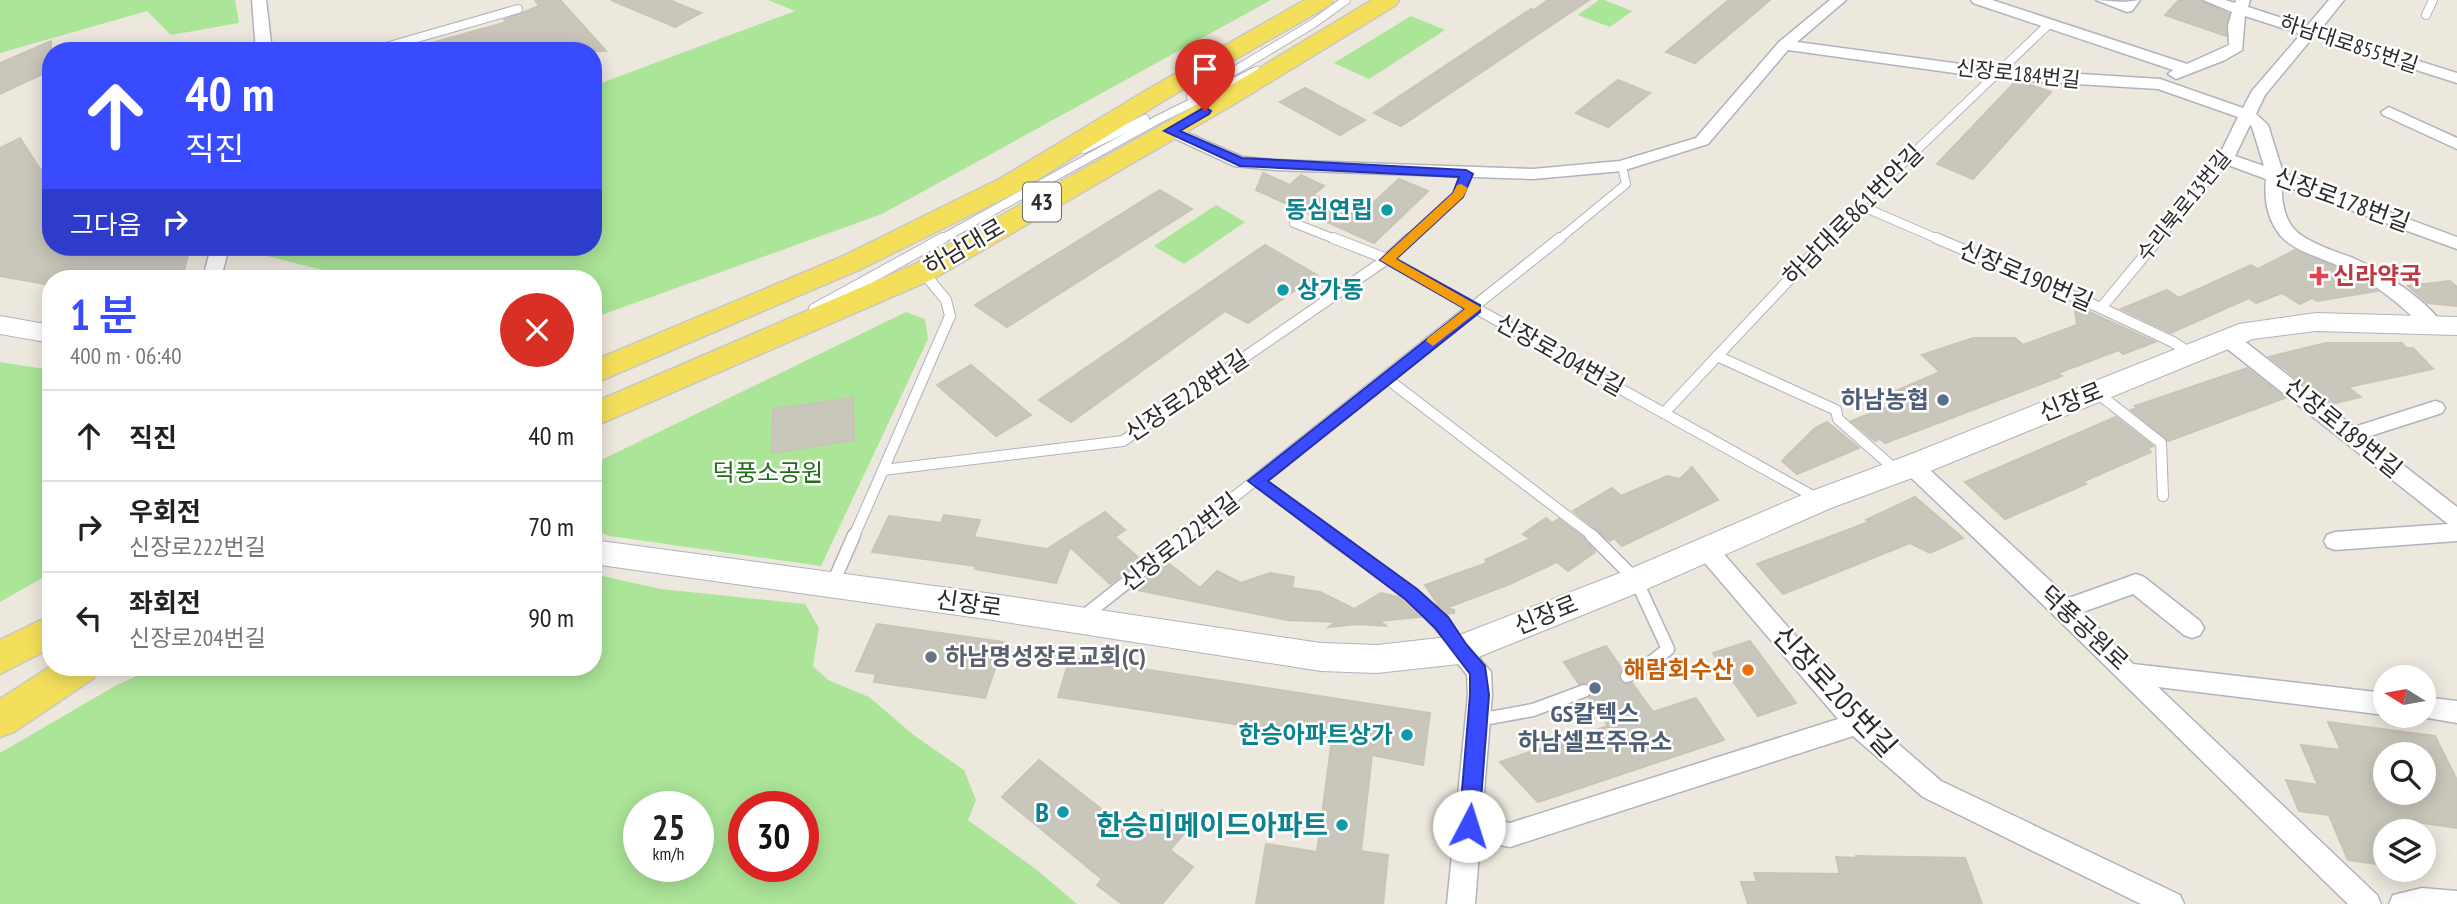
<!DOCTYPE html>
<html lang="ko">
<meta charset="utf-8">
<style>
:root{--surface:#fff;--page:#f2f2f2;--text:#222;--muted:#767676;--line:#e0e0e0;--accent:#394bfe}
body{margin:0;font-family:"PT Sans Narrow","Noto Sans KR",sans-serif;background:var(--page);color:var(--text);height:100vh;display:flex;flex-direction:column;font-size:26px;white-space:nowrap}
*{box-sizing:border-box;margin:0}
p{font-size:23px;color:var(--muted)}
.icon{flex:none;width:38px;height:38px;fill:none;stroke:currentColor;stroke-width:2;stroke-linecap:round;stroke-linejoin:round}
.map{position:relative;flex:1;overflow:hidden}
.sheet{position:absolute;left:42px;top:270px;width:560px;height:406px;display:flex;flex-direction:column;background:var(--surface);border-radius:28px;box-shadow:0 4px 18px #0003}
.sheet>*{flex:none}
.hud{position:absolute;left:42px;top:42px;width:560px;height:214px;border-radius:28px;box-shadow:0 4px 18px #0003;background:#394bfe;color:#fff;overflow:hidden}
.needle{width:46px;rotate:281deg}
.buttons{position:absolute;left:2373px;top:665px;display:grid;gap:14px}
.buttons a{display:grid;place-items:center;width:63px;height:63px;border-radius:50%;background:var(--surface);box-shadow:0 4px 18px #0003;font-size:35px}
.speed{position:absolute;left:623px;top:791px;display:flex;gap:14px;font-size:35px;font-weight:700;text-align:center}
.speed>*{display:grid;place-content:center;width:91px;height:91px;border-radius:50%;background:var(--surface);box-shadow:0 4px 18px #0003;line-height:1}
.speed small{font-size:18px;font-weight:400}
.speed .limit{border:10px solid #d22;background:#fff;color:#111}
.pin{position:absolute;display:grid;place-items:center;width:60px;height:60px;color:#fff;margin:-72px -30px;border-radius:50% 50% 50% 0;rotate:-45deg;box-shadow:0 0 7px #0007}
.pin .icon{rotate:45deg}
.me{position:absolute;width:77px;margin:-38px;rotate:5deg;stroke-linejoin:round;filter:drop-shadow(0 0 5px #0008)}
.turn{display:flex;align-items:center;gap:24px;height:147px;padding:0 28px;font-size:32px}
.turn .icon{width:91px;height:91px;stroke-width:2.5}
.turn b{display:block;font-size:49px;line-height:60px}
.then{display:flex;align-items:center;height:66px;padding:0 28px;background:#0003;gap:14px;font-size:26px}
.round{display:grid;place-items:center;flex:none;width:74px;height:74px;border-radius:37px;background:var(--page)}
.summary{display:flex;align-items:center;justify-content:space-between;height:119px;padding:0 28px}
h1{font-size:42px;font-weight:600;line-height:52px;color:var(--accent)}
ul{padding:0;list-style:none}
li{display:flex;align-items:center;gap:21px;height:91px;padding:0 28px;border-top:2px solid var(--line)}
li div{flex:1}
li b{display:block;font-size:26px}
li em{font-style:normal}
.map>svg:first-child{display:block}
</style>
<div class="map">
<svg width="2457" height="904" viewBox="0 0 2457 904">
<rect width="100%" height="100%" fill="#ede8dd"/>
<g fill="#abe598" fill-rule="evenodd">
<polygon points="0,0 235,0 239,23 171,35 147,11 0,53"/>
<polygon points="768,0 1271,0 882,214 593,318 593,278 354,278 259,254 292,247 593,247 593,86 795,11"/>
<polygon points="1599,0 1604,0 1632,11 1610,27 1578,15"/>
<polygon points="1411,16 1445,30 1369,79 1334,63"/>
<polygon points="1216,205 1245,222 1184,264 1154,246"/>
<polygon points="906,312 925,319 928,339 821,566 610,536 593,530 593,464"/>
<polygon points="0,362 51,370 51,573 0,602"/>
<path d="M593,574L661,589L805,604L819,628L813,666L828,680L869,697L915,736L964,770L976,800L968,820L1037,870L1077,904H0V753L115,686L156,667H593ZM639,807H698V866H639ZM744,807H803V866H744Z"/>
</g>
<g fill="#c9c6bb" stroke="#c9c4b6" stroke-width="2" fill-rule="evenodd">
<polygon points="535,0 560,0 606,51 429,51 428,44 507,22 504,20 539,6"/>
<polygon points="611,0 669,0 701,13 675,27"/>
<polygon points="1548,0 1589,0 1401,126 1374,113 1531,9 1534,10"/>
<polygon points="1729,0 1770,0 1695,63 1666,52"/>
<polygon points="2179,0 2199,0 2229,14 2226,36 2165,15"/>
<polygon points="51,41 51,70 0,94 0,63"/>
<polygon points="1618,80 1650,93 1608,127 1576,113"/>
<polygon points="2014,83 2028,84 2051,92 1973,179 1937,164"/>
<polygon points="1305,88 1365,120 1340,135 1280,102"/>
<polygon points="20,138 40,169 51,175 51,247 190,247 182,278 51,278 51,285 0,276 0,148"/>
<polygon points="1263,173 1290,185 1301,175 1324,186 1313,195 1360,215 1399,179 1428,191 1374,243 1256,190"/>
<polygon points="1160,190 1192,209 1007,327 975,305"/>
<polygon points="1265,245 1317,275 1248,323 1225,311 1071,422 1039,400"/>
<polygon points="2295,250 2342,270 2377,291 2317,301 2312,298 2300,304 2282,293 2256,303 2249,298 2171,333 2121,309 2167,290 2179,298 2251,265 2258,269"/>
<polygon points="2450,281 2457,287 2457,306 2428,303 2408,286"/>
<polygon points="2074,305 2155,342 2123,354 2119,350 2058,373 2062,376 1885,443 1880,439 1875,441 1851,421 1895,404 1886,395 1940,372 1922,355 1973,338 2015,338 2023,345 2077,325"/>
<polygon points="2326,343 2402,343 2406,348 2413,348 2433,369 2348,387 2361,397 2331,404 2269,357"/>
<polygon points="971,365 1031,415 996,436 937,385"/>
<polygon points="2247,368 2285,398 2168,441 2131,410 2137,408 2135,406"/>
<polygon points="853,398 854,440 772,453 773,409"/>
<polygon points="2116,417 2153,446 2147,449 2151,452 2082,482 2086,484 2005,519 1965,482"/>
<polygon points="1827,422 1859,448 1797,474 1782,461 1815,428"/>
<polygon points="1692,467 1718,500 1622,546 1614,538 1610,541 1573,511 1612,488 1621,496 1667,476 1680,479"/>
<polygon points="1915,497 1963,538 1930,553 1910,543 1783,594 1757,564 1869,522 1866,520"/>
<polygon points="1105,512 1125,530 1115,537 1141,560 1110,584 1070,547 1056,583 975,569 976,566 872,552 889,516 941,523 944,515 980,520 974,537 1047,549"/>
<polygon points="1546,518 1552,523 1559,519 1583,537 1595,552 1568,571 1557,562 1510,584 1446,608 1454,610 1454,613 1442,614 1433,605 1439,606 1425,585 1487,563 1485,560 1530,539 1523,534"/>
<polygon points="1167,562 1200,588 1217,571 1241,583 1270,573 1294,577 1292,588 1320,592 1354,609 1381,593 1398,597 1420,617 1379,621 1387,626 1358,624 1329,627 1335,622 1287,620 1132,589"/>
<polygon points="877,624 1004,642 985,698 874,682 876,674 856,671"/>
<polygon points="1750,641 1796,703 1758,716 1713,653"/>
<polygon points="1606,646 1622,669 1619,674 1619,680 1625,684 1632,683 1653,712 1696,698 1724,740 1538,802 1500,762 1608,726 1589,698 1592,687 1586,683 1579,684 1564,662"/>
<polygon points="1070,658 1430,713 1423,765 1372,755 1361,851 1388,855 1383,904 1256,904 1266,844 1317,852 1332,739 1058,697"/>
<path d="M2328,722L2435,736L2457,780V828L2410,821L2415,831H2385V865L2348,860L2329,815L2299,811L2286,780L2318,785L2301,745L2341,750ZM2385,754H2424V793H2385Z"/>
<polygon points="1039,760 1138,838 1162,810 1188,829 1170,850 1193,867 1162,904 1122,904 1097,885 1102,879 1002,797"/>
<polygon points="1856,856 1965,858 1982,904 1748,904 1741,882 1757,882 1754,873 1840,874 1836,857 1856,858"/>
</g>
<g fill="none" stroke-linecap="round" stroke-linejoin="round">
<defs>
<g id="lane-far2">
<polyline points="2426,15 2433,0"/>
<polyline points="372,51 518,9"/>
<polyline points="1191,97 1314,23 1346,0"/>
<polyline points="1084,149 1145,119"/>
<polyline points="1859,205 1940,240"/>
<polyline points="1294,223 1337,240"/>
<polyline points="940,240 1159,119 1256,71"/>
<polyline points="1408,240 1459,194 1466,174"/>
<polyline points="1558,240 1626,184 1622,166"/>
<polyline points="1827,240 1859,205 2049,24"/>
<polyline points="2158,240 2226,158"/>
</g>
<g id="lane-far1">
<polyline points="1333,238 1387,259 1820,500"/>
<polyline points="1936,238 2101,308 2173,342 2191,354"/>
<polyline points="2101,308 2159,238"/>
<polyline points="814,309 943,238"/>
<polyline points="1717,356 1836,410 1838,419 1897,471"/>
<polyline points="1386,378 1593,536"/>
<polyline points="2096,392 2161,443 2163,496"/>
<polyline points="1664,413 1828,238"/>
<polyline points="883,470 950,316 946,300 923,272"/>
<polyline points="1256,481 1332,536"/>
<polyline points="854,536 883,470 1123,441 1387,259 1410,238"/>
<polyline points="1185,536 1560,238"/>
</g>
<g id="lane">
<path d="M1329,535C1376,569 1424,599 1458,647"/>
<polyline points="1591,535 1636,580 1668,649 1640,671 1627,676"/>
<polyline points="832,585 854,535"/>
<polyline points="1084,616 1187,535"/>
<polyline points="1478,720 1533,710 1584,691"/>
</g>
<g id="street">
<polygon points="252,0 266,0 272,51 256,51"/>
<path d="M1830,0H1846L1797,42L1998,69L2160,79L2243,108L2252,91L2301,34L2245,16L2242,50L2225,60L2176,79L2168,74L2173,70L1973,3L1971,0H1992L2187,64L2229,45L2228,25L2232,12L2203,0H2225L2235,3L2236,0H2250L2248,7L2307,26L2329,0H2344L2320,30L2457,73V83L2313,37L2265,95L2256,114L2268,125L2283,173L2457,237V249L2282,185C2281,198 2284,219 2295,230C2306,242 2337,252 2353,258C2380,270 2426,299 2443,325L2440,330H2426C2402,305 2374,283 2343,268C2324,258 2294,252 2280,235C2267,219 2264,198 2266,179L2220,162L2218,158L2238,117L2158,89L1998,79L1788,50L1708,144L1622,171L1533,179L1274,170L1234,166L1165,134L1163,131L1165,128H1177L1243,157L1274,160L1533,169L1620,161L1696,138L1779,42ZM2250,125L2252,127L2264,166L2235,156Z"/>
<polygon points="2096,0 2124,2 2140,0 2132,11 2127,12"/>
<polygon points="2389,107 2457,138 2457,149 2383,115 2381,112"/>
<polygon points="211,247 229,247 221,278 203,278"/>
<polygon points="2227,331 2234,333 2354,427 2435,401 2442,403 2445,408 2442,413 2367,437 2457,507 2457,541 2335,550 2327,547 2324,541 2327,535 2335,532 2448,524 2220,343 2217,338 2220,333"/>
<path d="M1912,458L1919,460L2069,598L2136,574L2144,577L2200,621L2204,628L2200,635L2192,638L2184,635L2133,594L2083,612L2133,664L2385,693V715L2158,687L2377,895L2381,904H2348C2200,760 2054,613 1905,472L1901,466L1905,460Z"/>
<polygon points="1706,540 1714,543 1866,716 1941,781 2180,895 2184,904 2141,904 1923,797 1853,736 1510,847 1480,841 1475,904 1447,904 1468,695 1467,675 1447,650 1451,643 1459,640 1467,643 1491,672 1492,695 1482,817 1510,823 1838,719 1698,555 1695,549 1698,543"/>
<polygon points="2424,697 2457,701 2457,723 2416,716 2424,716"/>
<polygon points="2422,888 2457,891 2457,904 2389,904 2393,895"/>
</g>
<g id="secondary">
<polygon points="2316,313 2457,317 2457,335 2316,331 2253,339 1923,474 1831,508 1647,589 1471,660 1459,664 1377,673 1321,671 986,619 593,564 593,540 986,593 1321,643 1377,645 1457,636 1625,571 1809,492 1901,458 2239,324"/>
<polygon points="0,316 51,325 51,343 0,334"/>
</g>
<g id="primary">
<polygon points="1305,0 1333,0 1330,5 1168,98 1021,190 861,269 593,384 593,361 841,257 1001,178 1150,88"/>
<polygon points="1372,0 1399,0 1396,5 1231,106 933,279 593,427 593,403 913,265 1213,96"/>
<polygon points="51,615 51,648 0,674 0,640"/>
<polygon points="51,666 99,667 94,678 14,732 0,737 0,699"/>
</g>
</defs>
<use href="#lane-far2" stroke="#b1b2bf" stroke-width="10"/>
<use href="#lane-far1" stroke="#b1b2bf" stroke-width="12"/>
<use href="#lane" stroke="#b1b2bf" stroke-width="15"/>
<use href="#street" stroke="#b1b2bf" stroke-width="3"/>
<use href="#secondary" stroke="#b1b2bf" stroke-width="2"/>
<use href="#primary" stroke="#c8c8c8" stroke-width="3"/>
<use href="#lane-far2" stroke="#fff" stroke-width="8"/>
<use href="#lane-far1" stroke="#fff" stroke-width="10"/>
<use href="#lane" stroke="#fff" stroke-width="12"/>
<use href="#street" fill="#fff" fill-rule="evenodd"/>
<use href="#secondary" fill="#fff" fill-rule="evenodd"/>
<use href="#primary" fill="#f4df5b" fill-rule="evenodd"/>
</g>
<polygon fill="#394bfe" stroke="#2531a5" stroke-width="2" points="1205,107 1211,111 1209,114 1180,131 1242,158 1466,170 1473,174 1463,197 1396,259 1480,305 1480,312 1268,481 1417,589 1448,617 1466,644 1485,666 1489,695 1479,826 1476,833 1469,835 1462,833 1459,826 1470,695 1470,674 1435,628 1405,599 1248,481 1465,309 1380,260 1453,193 1459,177 1240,166 1164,131"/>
<polygon fill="#f59e0b" points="1461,184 1468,188 1463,197 1396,259 1482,308 1433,346 1426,341 1428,338 1465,309 1380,260 1453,193 1457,185"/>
<g fill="#0f9aa8" stroke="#fff" stroke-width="2.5">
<circle cx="1387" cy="210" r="7"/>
<circle cx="1283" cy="290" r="7"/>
<circle cx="1407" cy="735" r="7"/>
<circle cx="1063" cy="812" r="7"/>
<circle cx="1342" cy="825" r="7"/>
</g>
<path fill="#e0444e" stroke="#fff" stroke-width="2.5" d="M2315.5 265.5h7v7h7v7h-7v7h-7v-7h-7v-7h7z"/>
<g fill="#5c6f8a" stroke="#fff" stroke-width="2.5">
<circle cx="1943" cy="400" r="7"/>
<circle cx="1595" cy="688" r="7"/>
</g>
<circle fill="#6b7280" stroke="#fff" stroke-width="2.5" cx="931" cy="657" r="7"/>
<circle fill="#e8710a" stroke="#fff" stroke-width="2.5" cx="1748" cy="670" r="7"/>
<g text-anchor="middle" stroke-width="5" stroke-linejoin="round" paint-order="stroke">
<g font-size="21" fill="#2b2b2b" stroke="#fff">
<text transform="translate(2349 44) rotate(18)" y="7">하남대로855번길</text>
<text transform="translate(2018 74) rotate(6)" y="7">신장로184번길</text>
<text transform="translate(2184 206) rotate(-51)" y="7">수리북로13번길</text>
</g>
<rect fill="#fff" stroke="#6b6b6b" stroke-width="2" x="1023" y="182.5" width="38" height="39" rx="5"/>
<g font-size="23" font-weight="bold" fill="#2b2b2b">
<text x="1042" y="210">43</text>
</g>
<g font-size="24" fill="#2b2b2b" stroke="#fff">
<text transform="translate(2342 200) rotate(20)" y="8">신장로178번길</text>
<text transform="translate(1853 215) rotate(-45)" y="8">하남대로861번안길</text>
<text transform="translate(964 247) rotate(-30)" y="8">하남대로</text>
<text transform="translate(2026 276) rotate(23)" y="8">신장로190번길</text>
<text transform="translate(1560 355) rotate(29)" y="8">신장로204번길</text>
<text transform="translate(1187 396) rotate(-34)" y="8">신장로228번길</text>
<text transform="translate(2071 402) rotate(-22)" y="8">신장로</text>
<text transform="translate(2343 428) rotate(39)" y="8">신장로189번길</text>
<text transform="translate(1180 542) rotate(-38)" y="8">신장로222번길</text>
<text transform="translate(969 604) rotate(8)" y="8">신장로</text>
<text transform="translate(1546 615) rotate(-22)" y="8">신장로</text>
<text transform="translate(2084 628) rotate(43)" y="8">덕풍공원로</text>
</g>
<g font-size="24" font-weight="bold" fill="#0d838f" stroke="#fff" text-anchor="end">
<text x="1373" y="218">동심연립</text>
<text x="1297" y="298" text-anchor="start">상가동</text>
<text x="1393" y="743">한승아파트상가</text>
</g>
<g font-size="24" font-weight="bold" fill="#be3a42" stroke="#fff" text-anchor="start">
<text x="2333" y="284">신라약국</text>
</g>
<g font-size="24" font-weight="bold" fill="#4e5e75" stroke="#fff" text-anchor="end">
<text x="1929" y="408">하남농협</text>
<text x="1595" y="722" text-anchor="middle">GS칼텍스<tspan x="1595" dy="28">하남셀프주유소</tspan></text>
</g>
<g font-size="24" fill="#226b19" stroke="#fff">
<text x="768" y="481">덕풍소공원</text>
</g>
<g font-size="24" font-weight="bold" fill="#5b616d" stroke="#fff" text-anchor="start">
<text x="945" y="665">하남명성장로교회(C)</text>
</g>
<g font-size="24" font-weight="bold" fill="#c56008" stroke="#fff" text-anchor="end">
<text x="1734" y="678">해람회수산</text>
</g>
<g font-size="28" fill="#2b2b2b" stroke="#fff">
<text transform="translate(1835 691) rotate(47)" y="10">신장로205번길</text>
</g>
<g font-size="28" font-weight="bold" fill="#0d838f" stroke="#fff" text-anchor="end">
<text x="1049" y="822">B</text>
<text x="1328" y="835">한승미메이드아파트</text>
</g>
</g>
</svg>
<div class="buttons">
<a><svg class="needle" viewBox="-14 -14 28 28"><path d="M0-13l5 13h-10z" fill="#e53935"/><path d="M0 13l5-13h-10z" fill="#767676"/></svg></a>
<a><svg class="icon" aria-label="search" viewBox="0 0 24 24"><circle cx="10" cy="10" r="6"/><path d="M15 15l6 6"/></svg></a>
<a><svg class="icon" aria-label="layers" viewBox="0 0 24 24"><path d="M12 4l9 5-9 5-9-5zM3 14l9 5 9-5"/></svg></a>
</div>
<div class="speed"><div>25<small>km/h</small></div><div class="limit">30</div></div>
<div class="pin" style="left:1205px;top:111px;background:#d93025"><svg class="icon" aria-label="arrive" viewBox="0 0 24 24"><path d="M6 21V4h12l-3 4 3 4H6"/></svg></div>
<svg class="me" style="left:1469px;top:826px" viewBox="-20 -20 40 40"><circle r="19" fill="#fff"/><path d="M0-13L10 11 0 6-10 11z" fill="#394bfe"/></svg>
<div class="hud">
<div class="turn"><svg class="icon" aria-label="ahead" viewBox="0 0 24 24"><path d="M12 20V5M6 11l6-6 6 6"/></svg><div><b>40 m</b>직진</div></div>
<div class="then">그다음<svg class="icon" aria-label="right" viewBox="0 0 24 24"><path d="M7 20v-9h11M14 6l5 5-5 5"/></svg></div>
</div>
<section class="sheet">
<div class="summary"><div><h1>1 분</h1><p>400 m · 06:40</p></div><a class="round" style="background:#d93025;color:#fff"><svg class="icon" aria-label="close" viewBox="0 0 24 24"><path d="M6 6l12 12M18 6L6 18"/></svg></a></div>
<ul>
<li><svg class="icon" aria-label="ahead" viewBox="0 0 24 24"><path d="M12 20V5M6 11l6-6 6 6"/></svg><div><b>직진</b></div><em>40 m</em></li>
<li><svg class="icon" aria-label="right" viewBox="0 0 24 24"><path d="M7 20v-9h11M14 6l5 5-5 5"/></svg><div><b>우회전</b><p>신장로222번길</p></div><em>70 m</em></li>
<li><svg class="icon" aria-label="left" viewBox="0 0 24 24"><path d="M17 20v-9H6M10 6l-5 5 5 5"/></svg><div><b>좌회전</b><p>신장로204번길</p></div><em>90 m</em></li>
</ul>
</section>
</div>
